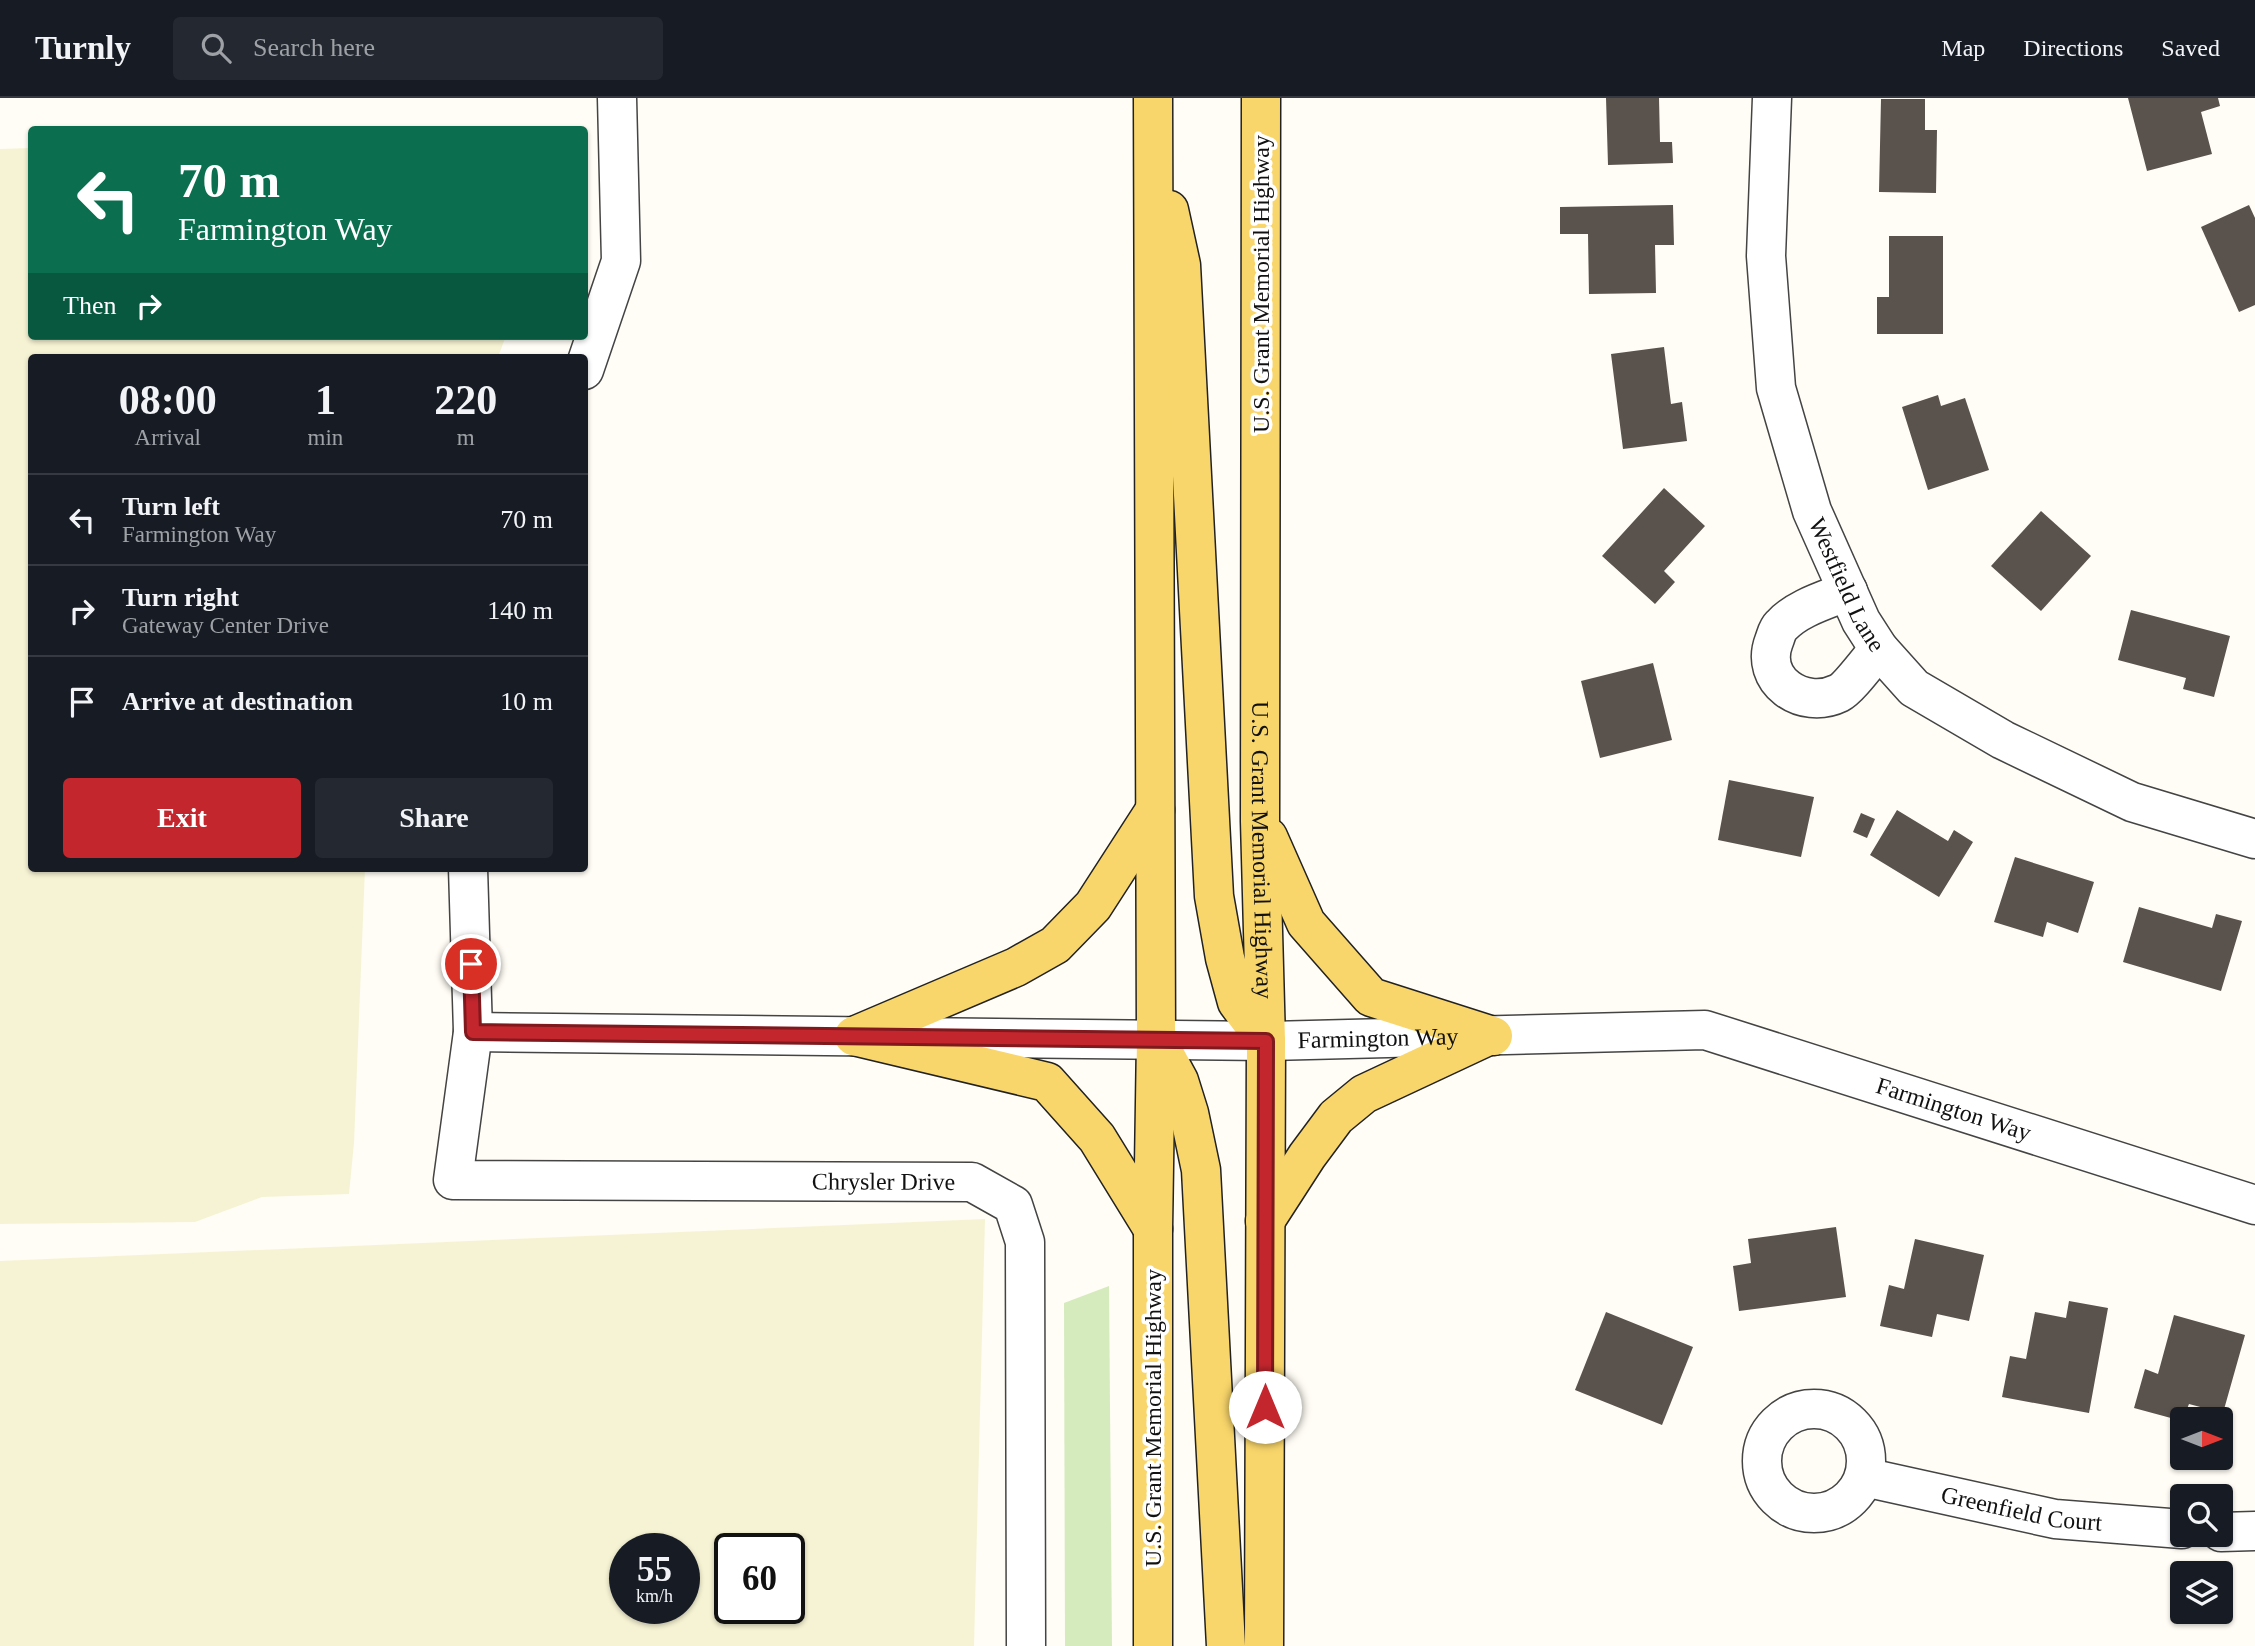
<!DOCTYPE html>
<style>
:root{--surface:#171b24;--page:#242831;--text:#f1f3f6;--muted:#9ea1a6;--line:#363941;--accent:#c4262e}
body{margin:0;font-family:"Times New Roman",serif;background:var(--page);color:var(--text);height:100vh;display:flex;flex-direction:column;font-size:26px;white-space:nowrap}
*{box-sizing:border-box;margin:0}
p{font-size:23px;color:var(--muted)}
.icon{flex:none;width:38px;height:38px;fill:none;stroke:currentColor;stroke-width:2;stroke-linecap:round;stroke-linejoin:round}
.map{position:relative;flex:1;overflow:hidden}
.sheet{position:absolute;left:28px;top:256px;width:560px;height:518px;display:flex;flex-direction:column;background:var(--surface);border-radius:7px;box-shadow:0 2px 5px #0004}
.sheet>*{flex:none}
.hud{position:absolute;left:28px;top:28px;width:560px;height:214px;border-radius:7px;box-shadow:0 2px 5px #0004;background:#0b6e4f;color:#fff;overflow:hidden}
.needle{width:46px;rotate:90deg}
.tools{position:absolute;left:2170px;top:1309px;display:grid;gap:14px}
.tools a{display:grid;place-items:center;width:63px;height:63px;border-radius:7px;background:var(--surface);box-shadow:0 2px 5px #0004;font-size:35px}
.speed{position:absolute;left:609px;top:1435px;display:flex;gap:14px;font-size:35px;font-weight:700;text-align:center}
.speed>*{display:grid;place-content:center;width:91px;height:91px;border-radius:50%;background:var(--surface);box-shadow:0 2px 5px #0004;line-height:1}
.speed small{font-size:18px;font-weight:400}
.speed .limit{border:4px solid #111;border-radius:10px;background:#fff;color:#111}
.pin{position:absolute;display:grid;place-items:center;width:60px;height:60px;color:#fff;margin:-30px;border:4px solid #fff;border-radius:50%;box-shadow:0 2px 7px #0007}
.me{position:absolute;width:77px;margin:-38px;rotate:0deg;stroke-linejoin:round;filter:drop-shadow(0 0 5px #0008)}
.turn{display:flex;align-items:center;gap:24px;height:147px;padding:0 35px;font-size:32px}
.turn .icon{width:91px;height:91px;stroke-width:2.5}
.turn b{display:block;font-size:49px;line-height:60px}
.then{display:flex;align-items:center;height:66px;padding:0 35px;background:#0003;gap:14px;font-size:26px}
.eta{display:flex;justify-content:space-evenly;align-items:center;height:119px;text-align:center}
.eta b{font-size:42px;font-weight:700;line-height:49px}
.action{display:flex;gap:14px;margin-top:auto;padding:14px 35px}
.action a{flex:1;height:80px;border-radius:7px;background:var(--accent);color:#fff;font-size:28px;font-weight:700;line-height:80px;text-align:center}
.action a+a{background:var(--page);color:var(--text)}
ul{padding:0;list-style:none}
li{display:flex;align-items:center;gap:21px;height:91px;padding:0 35px;border-top:2px solid var(--line)}
li div{flex:1}
li b{display:block;font-size:26px}
li em{font-style:normal}
header{display:flex;align-items:center;gap:42px;box-sizing:border-box;height:98px;padding:0 35px;background:var(--surface);border-bottom:2px solid var(--line)}
header strong{font-size:33px}
nav{display:flex;gap:38px;margin-inline-start:auto;font-size:24px}
.search{width:490px;height:63px;background:var(--page);display:flex;align-items:center;gap:18px;box-sizing:border-box;padding:0 24px;border-radius:7px;color:var(--muted);font-size:26px}
.map>svg:first-child{display:block}
</style>
<header>
<strong>Turnly</strong>
<div class="search"><svg class="icon" aria-label="search" viewBox="0 0 24 24"><circle cx="10" cy="10" r="6"/><path d="M15 15l6 6"/></svg>Search here</div>
<nav><a>Map</a><a>Directions</a><a>Saved</a></nav>
</header>
<div class="map">
<svg width="2255" height="1548" viewBox="0 0 2255 1548">
<rect width="100%" height="100%" fill="#fffdf5"/>
<g fill="#f6f3d4" fill-rule="evenodd">
<polygon points="31,50 32,238 506,238 498,259 32,259 32,770 365,770 354,1045 349,1096 262,1099 195,1124 0,1126 0,51"/>
<path d="M985,1121L974,1548H0V1163ZM625,1451H684V1510H625ZM730,1451H789V1510H730Z"/>
</g>
<polygon fill="#d5ebbd" points="1109,1188 1112,1548 1065,1548 1064,1205"/>
<g fill="#5a524d">
<polygon points="1606,0 1659,0 1660,44 1672,44 1673,65 1608,67"/>
<polygon points="2128,0 2218,0 2220,8 2201,14 2212,56 2147,73"/>
<polygon points="1881,1 1925,1 1925,32 1937,32 1936,95 1879,94"/>
<polygon points="1673,107 1674,147 1655,147 1656,195 1589,196 1588,136 1560,136 1560,109"/>
<polygon points="2249,107 2255,120 2255,207 2239,214 2201,129"/>
<polygon points="1889,138 1943,138 1943,236 1877,236 1877,199 1889,199"/>
<polygon points="1664,249 1671,306 1682,304 1687,343 1623,351 1611,256"/>
<polygon points="1938,297 1941,308 1965,300 1989,372 1928,392 1902,309"/>
<polygon points="1664,390 1705,428 1664,473 1675,484 1655,506 1602,458"/>
<polygon points="2041,413 2091,458 2041,513 1991,468"/>
<polygon points="2131,512 2230,538 2214,599 2183,591 2186,580 2118,562"/>
<polygon points="1653,565 1672,642 1600,660 1581,583"/>
<polygon points="1729,682 1814,699 1801,759 1718,742"/>
<polygon points="1897,712 1948,743 1954,732 1973,744 1939,799 1870,757"/>
<polygon points="1861,715 1875,721 1867,740 1853,734"/>
<polygon points="2015,759 2094,784 2078,835 2047,824 2043,839 1994,824"/>
<polygon points="2139,809 2212,830 2216,816 2242,823 2221,893 2123,864"/>
<polygon points="1836,1129 1846,1199 1739,1213 1733,1168 1751,1165 1748,1141"/>
<polygon points="1915,1141 1984,1157 1969,1223 1937,1216 1932,1239 1880,1228 1889,1187 1904,1191"/>
<polygon points="2069,1203 2108,1210 2089,1315 2002,1299 2010,1258 2026,1261 2035,1214 2066,1220"/>
<polygon points="1606,1214 1693,1249 1662,1327 1575,1292"/>
<polygon points="2174,1217 2245,1237 2223,1315 2189,1306 2182,1323 2134,1310 2145,1271 2158,1276"/>
</g>
<g fill="none" stroke-linecap="round" stroke-linejoin="round">
<defs>
<g id="minor">
<path id="s1" d="M1772,0L1766,158L1776,290L1812,413L1861,523L1879,551L1914,590L2003,642L2132,704L2255,741"/>
<polyline points="584,272 621,163 617,0"/>
<path d="M1848,493C1826,502 1797,510 1781,528C1777,532 1776,538 1774,543C1759,582 1802,613 1839,595C1849,590 1870,561 1879,551"/>
<path id="s2" d="M468,770L473,934L453,1082L972,1084L1013,1107L1025,1144L1026,1548"/>
<circle cx="1814" cy="1363" r="52"/>
<path id="s3" d="M1864,1379L2055,1421L2182,1431"/>
<polyline points="2221,1434 2255,1433"/>
</g>
<g id="tertiary">
<path id="s4" d="M473,934L1266,943L1705,932L2255,1107"/>
</g>
<g id="primary">
<polyline points="1153,0 1156,941 1153,1131 1153,1548"/>
<path id="s5" d="M1261,0L1260,723L1266,943L1264,1548"/>
<polyline points="1169,112 1181,167 1214,798 1225,860 1237,904 1266,943"/>
<polyline points="1268,739 1306,825 1371,899 1493,938"/>
<polyline points="854,938 1016,869 1055,847 1093,808 1155,712"/>
<polyline points="854,938 1047,984 1097,1040 1153,1131"/>
<polyline points="1159,946 1179,983 1189,1015 1201,1072 1226,1548"/>
<polyline points="1265,1123 1307,1058 1336,1019 1364,996 1488,938"/>
</g>
</defs>
<use href="#minor" stroke="#444" stroke-width="41"/>
<use href="#tertiary" stroke="#444" stroke-width="41"/>
<use href="#primary" stroke="#222" stroke-width="41"/>
<use href="#minor" stroke="#fff" stroke-width="38"/>
<use href="#tertiary" stroke="#fff" stroke-width="38"/>
<use href="#primary" stroke="#f9d66b" stroke-width="38"/>
</g>
<g fill="none" stroke-linecap="round" stroke-linejoin="round">
<defs>
<polyline id="route" points="471,866 473,934 1266,943 1265,1309"/>
</defs>
<use href="#route" stroke="#7f191e" stroke-width="18"/>
<use href="#route" stroke="#c4262e" stroke-width="12"/>
</g>
<g text-anchor="middle" stroke-width="7" stroke-linejoin="round" paint-order="stroke">
<g font-size="24" fill="#111" stroke="#fff">
<text transform="translate(1261 186) rotate(-90)" y="8">U.S. Grant Memorial Highway</text>
<text dy="8" stroke="none"><textPath href="#s1" startOffset="500">Westfield Lane</textPath></text>
<text dy="8" stroke="none"><textPath href="#s5" startOffset="752">U.S. Grant Memorial Highway</textPath></text>
<text dy="8" stroke="none"><textPath href="#s4" startOffset="905">Farmington Way</textPath></text>
<text dy="8" stroke="none"><textPath href="#s4" startOffset="1493">Farmington Way</textPath></text>
<text dy="8" stroke="none"><textPath href="#s2" startOffset="744">Chrysler Drive</textPath></text>
<text transform="translate(1153 1320) rotate(-90)" y="8">U.S. Grant Memorial Highway</text>
<text dy="8" stroke="none"><textPath href="#s3" startOffset="161">Greenfield Court</textPath></text>
</g>
</g>
</svg>
<div class="tools">
<a><svg class="needle" viewBox="-14 -14 28 28"><path d="M0-13l5 13h-10z" fill="#e53935"/><path d="M0 13l5-13h-10z" fill="#9ea1a6"/></svg></a>
<a><svg class="icon" aria-label="search" viewBox="0 0 24 24"><circle cx="10" cy="10" r="6"/><path d="M15 15l6 6"/></svg></a>
<a><svg class="icon" aria-label="layers" viewBox="0 0 24 24"><path d="M12 4l9 5-9 5-9-5zM3 14l9 5 9-5"/></svg></a>
</div>
<div class="speed"><div>55<small>km/h</small></div><div class="limit">60</div></div>
<div class="pin" style="left:471px;top:866px;background:#d93025"><svg class="icon" aria-label="arrive" viewBox="0 0 24 24"><path d="M6 21V4h12l-3 4 3 4H6"/></svg></div>
<svg class="me" style="left:1265px;top:1309px" viewBox="-20 -20 40 40"><circle r="19" fill="#fff"/><path d="M0-13L10 11 0 6-10 11z" fill="#c4262e"/></svg>
<div class="hud">
<div class="turn"><svg class="icon" aria-label="left" viewBox="0 0 24 24"><path d="M17 20v-9H6M10 6l-5 5 5 5"/></svg><div><b>70 m</b>Farmington Way</div></div>
<div class="then">Then<svg class="icon" aria-label="right" viewBox="0 0 24 24"><path d="M7 20v-9h11M14 6l5 5-5 5"/></svg></div>
</div>
<section class="sheet">
<div class="eta">
<div><b>08:00</b><p>Arrival</p></div>
<div><b>1</b><p>min</p></div>
<div><b>220</b><p>m</p></div>
</div>
<ul>
<li><svg class="icon" aria-label="left" viewBox="0 0 24 24"><path d="M17 20v-9H6M10 6l-5 5 5 5"/></svg><div><b>Turn left</b><p>Farmington Way</p></div><em>70 m</em></li>
<li><svg class="icon" aria-label="right" viewBox="0 0 24 24"><path d="M7 20v-9h11M14 6l5 5-5 5"/></svg><div><b>Turn right</b><p>Gateway Center Drive</p></div><em>140 m</em></li>
<li><svg class="icon" aria-label="arrive" viewBox="0 0 24 24"><path d="M6 21V4h12l-3 4 3 4H6"/></svg><div><b>Arrive at destination</b></div><em>10 m</em></li>
</ul>
<div class="action"><a>Exit</a><a>Share</a></div>
</section>
</div>
